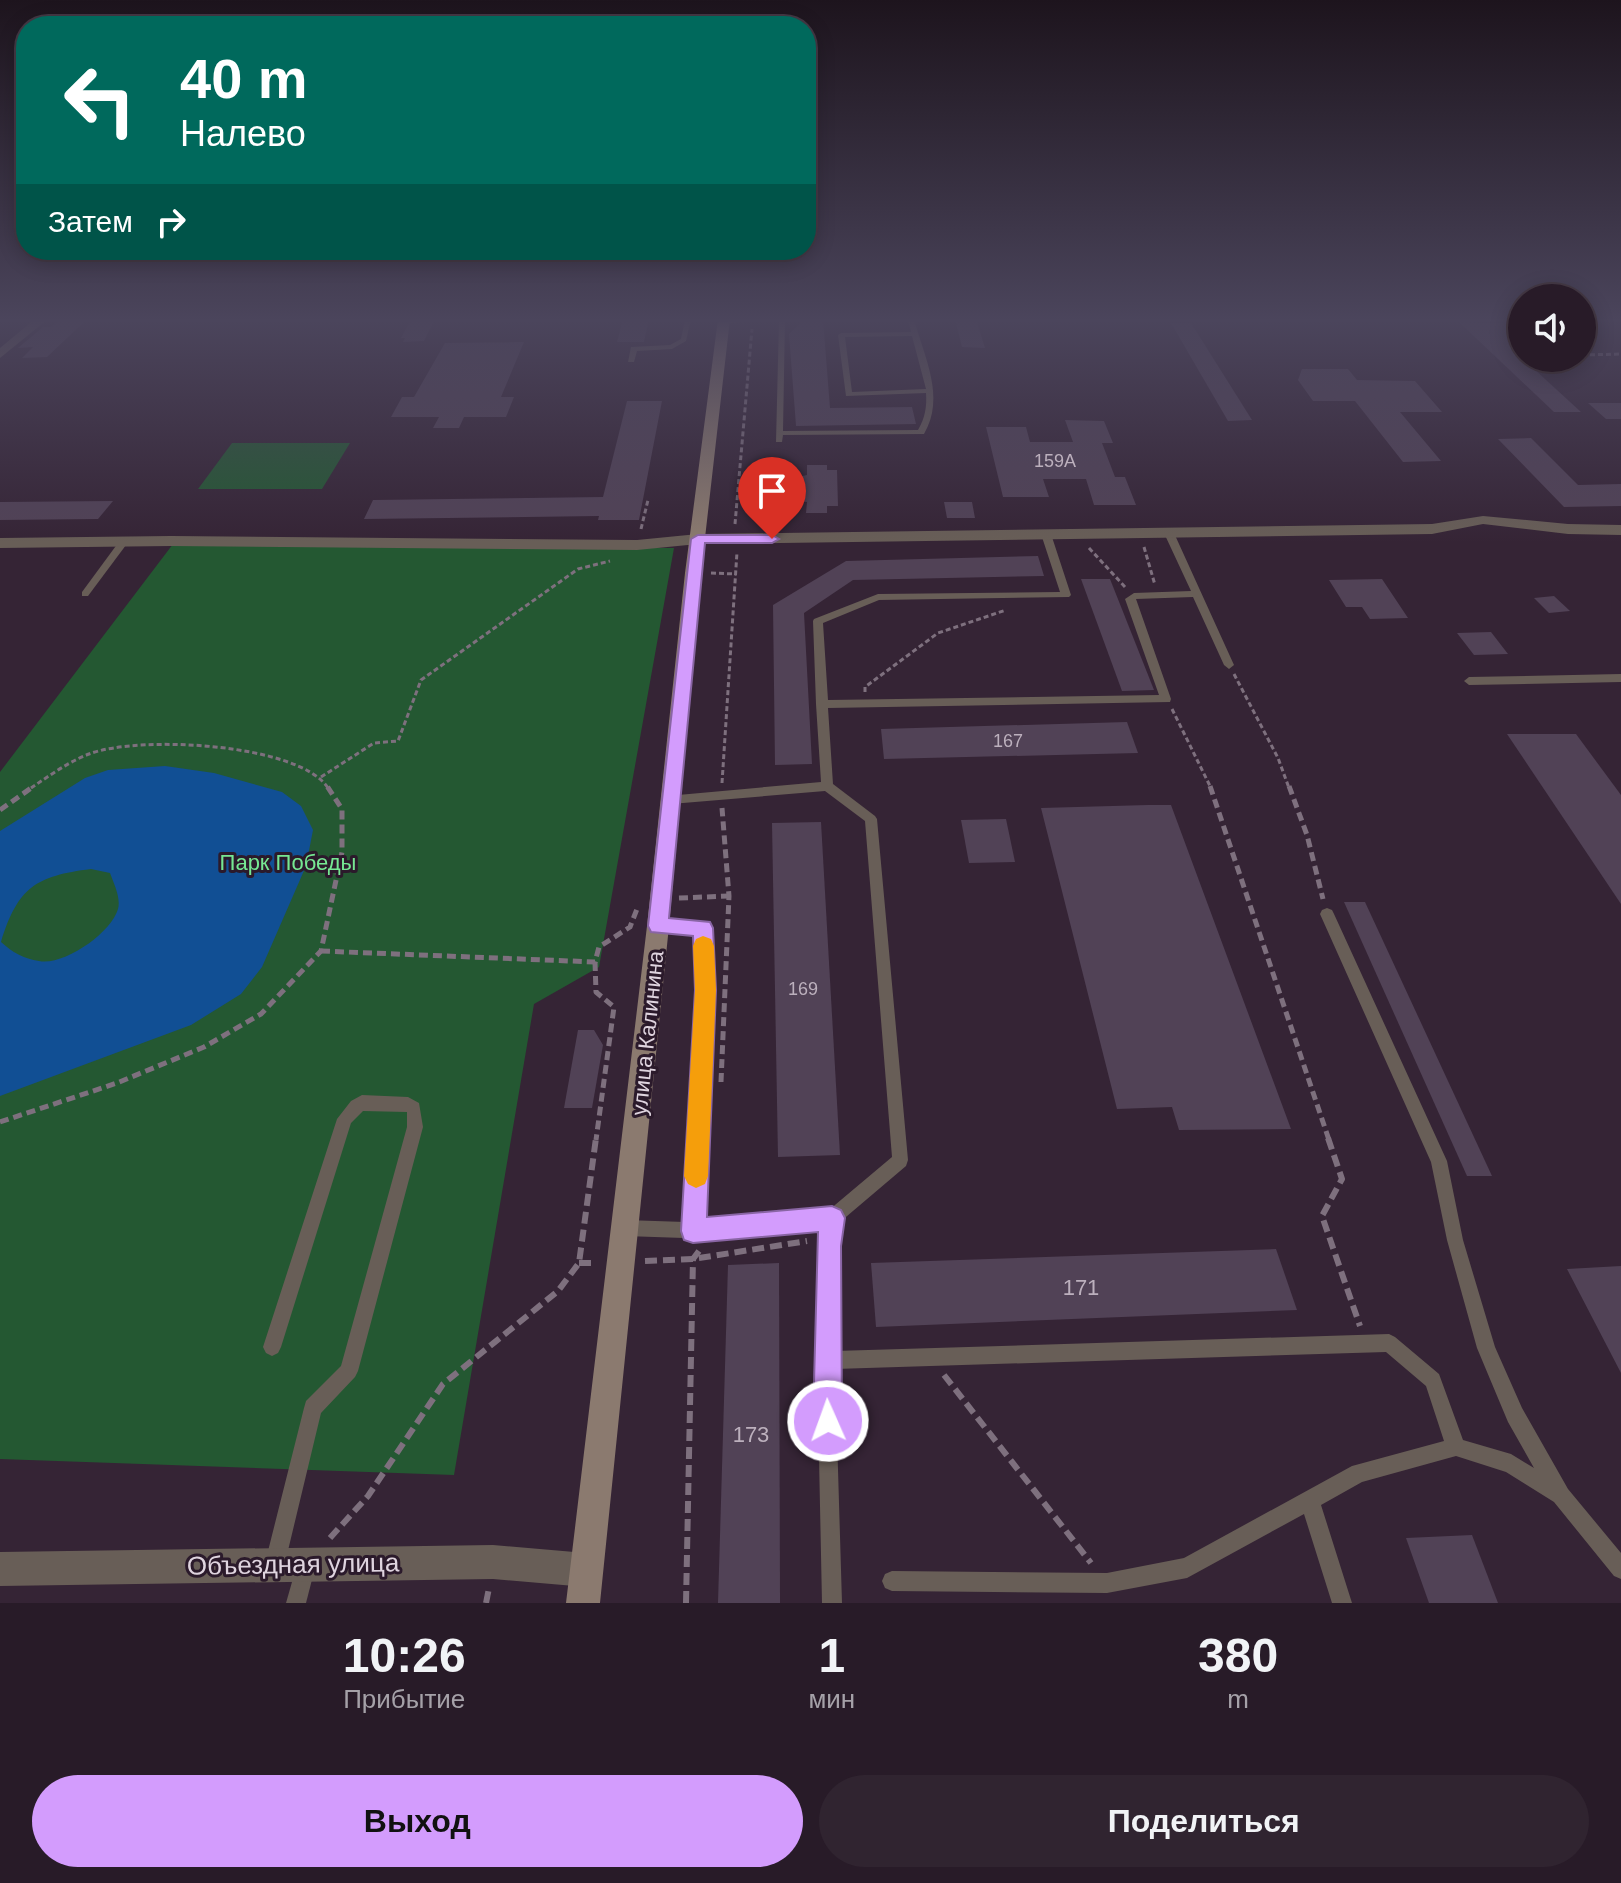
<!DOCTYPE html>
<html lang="ru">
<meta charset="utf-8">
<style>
:root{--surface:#281b28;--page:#302430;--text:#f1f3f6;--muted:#a5a1a8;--line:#443945;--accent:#d39cfd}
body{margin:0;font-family:Helvetica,sans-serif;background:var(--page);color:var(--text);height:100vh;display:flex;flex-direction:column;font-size:30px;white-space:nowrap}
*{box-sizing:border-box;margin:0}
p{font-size:26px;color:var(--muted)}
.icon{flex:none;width:44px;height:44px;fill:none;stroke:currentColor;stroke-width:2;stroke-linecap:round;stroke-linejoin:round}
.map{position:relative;height:1603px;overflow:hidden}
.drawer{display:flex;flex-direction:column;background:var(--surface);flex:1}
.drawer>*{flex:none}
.banner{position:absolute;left:16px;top:16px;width:800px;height:244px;border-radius:32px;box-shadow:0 4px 20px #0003,0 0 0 2px var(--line);background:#00695c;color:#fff;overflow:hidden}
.fabs{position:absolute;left:1508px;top:284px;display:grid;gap:16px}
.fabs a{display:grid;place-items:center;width:88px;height:88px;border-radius:50%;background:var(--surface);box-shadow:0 4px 20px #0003,0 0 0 2px var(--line);font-size:40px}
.pin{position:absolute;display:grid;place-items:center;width:68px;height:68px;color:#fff;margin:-82px -34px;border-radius:50% 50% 50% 0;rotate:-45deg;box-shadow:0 0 8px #0007}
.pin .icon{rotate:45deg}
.me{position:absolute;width:88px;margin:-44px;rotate:358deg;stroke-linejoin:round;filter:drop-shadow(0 0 6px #0008)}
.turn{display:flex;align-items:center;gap:28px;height:168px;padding:0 32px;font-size:36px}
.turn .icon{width:104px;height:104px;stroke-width:2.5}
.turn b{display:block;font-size:56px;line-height:68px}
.then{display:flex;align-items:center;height:76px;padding:0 32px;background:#0003;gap:16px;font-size:30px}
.eta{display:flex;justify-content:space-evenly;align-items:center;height:136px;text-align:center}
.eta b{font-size:48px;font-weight:700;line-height:56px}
.primary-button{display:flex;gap:16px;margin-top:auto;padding:16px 32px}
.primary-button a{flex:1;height:92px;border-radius:48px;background:var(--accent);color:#111;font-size:32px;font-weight:700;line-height:92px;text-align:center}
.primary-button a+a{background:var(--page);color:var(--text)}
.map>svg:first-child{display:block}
</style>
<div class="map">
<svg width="1621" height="1603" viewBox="0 0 1621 1603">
<rect width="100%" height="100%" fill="#352435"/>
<g fill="#245832">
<polygon points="232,443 350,443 322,489 198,489"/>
<polygon points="173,544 674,548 599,967 534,1004 454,1475 0,1459 0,772"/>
</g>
<path fill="#114f94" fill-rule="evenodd" d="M165,766L214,773L282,792L301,806L313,830L306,866L262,967L241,994L191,1025L0,1096V831L85,778L108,770ZM91,869L110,873C114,884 121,898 118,909C111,933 64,966 39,961C24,959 12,952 1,942C18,887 36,876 91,869Z"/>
<g fill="#514256">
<polygon points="411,319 435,319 424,341 403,342 405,338 401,338"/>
<polygon points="623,319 649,319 644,342 617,342"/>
<polygon points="804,319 823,319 830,408 912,407 916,424 796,426 789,334"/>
<polygon points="955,319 976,319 985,348 962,347"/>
<polygon points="59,320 86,320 47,357 22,358 33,347 18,348 43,327 51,327"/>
<polygon points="1459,322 1522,324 1522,358 1581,412 1554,412"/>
<polygon points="1171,323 1191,323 1252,420 1228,421"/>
<polygon points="524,342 501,397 514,397 506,417 464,417 459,428 433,428 439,417 391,417 402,397 414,397 445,343"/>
<polygon points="1302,369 1348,369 1357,380 1415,381 1442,412 1400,412 1441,461 1403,462 1355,401 1313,401 1298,380"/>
<polygon points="627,401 662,401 639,520 598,520 599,516 364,519 373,500 603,497"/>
<polygon points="1588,403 1621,403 1621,419 1606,419"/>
<polygon points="1065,420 1104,421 1113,443 1102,443 1115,477 1125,477 1136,505 1094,505 1086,479 1043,479 1049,497 1003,497 986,427 1026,427 1030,442 1073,442"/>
<polygon points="1531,438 1578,485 1621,484 1621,506 1564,507 1498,439"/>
<polygon points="807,465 827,465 827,470 837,470 838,506 827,506 827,513 806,513 807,502 797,501 798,496 788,496 788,479 807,475"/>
<polygon points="113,501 98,519 0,520 0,502"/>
<polygon points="944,502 972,502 975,518 947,518"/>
<polygon points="1038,556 1044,576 853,580 804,613 812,764 775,765 773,605 846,561"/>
<polygon points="1081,579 1110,579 1154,690 1122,691"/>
<polygon points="1382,579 1408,618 1370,619 1362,607 1346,607 1329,580"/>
<polygon points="1554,596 1570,611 1549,613 1534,598"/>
<polygon points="1491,632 1508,654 1474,655 1457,633"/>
<polygon points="1127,722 1138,753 884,759 881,729"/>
<polygon points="1507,734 1576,734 1621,795 1621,904"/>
<polygon points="1148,805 1171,805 1291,1129 1179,1130 1172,1107 1117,1109 1041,808"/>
<polygon points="1006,819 1015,862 969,863 961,820"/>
<polygon points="821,822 840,1155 778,1157 772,823"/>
<polygon points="1344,902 1365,902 1492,1176 1467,1176"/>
<polygon points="578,1030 594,1030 603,1045 592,1108 564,1108"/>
<polygon points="1276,1249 1297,1310 876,1327 871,1263"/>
<polygon points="779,1263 780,1603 718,1603 728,1265"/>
<polygon points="1621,1266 1621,1373 1567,1269"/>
<polygon points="1472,1535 1498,1603 1429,1603 1406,1538"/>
</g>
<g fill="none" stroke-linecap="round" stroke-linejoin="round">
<g stroke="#7e707e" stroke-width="3" stroke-dasharray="5 3" stroke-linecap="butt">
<polyline points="1582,355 1621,354"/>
<polyline points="735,524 752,329"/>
<polyline points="641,529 648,500"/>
<polyline points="1144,547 1155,585"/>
<polyline points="1089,548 1126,588"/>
<polyline points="711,573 736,574"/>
<polyline points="1234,674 1278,758 1289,788"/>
<polyline points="865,692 865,687 938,633 1006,610"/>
<polyline points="1172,709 1211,788"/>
<polyline points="321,777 374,743 398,741 421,680 578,569 610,561"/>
<polyline points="722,783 737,552"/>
<path d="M31,788C49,776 68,762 89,754C138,735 299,743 328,788"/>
</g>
<g stroke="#7e707e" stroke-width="5" stroke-dasharray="9 5" stroke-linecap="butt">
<polyline points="1210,786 1329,1140"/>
<polyline points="1289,786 1307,835 1323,899"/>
<polyline points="0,810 34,786"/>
<polyline points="679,898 729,896"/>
<polyline points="321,951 595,962 599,947 630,927 637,909"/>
<polyline points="595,962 596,992 614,1007 596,1140"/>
<polyline points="721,1082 729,896 722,808"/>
<polyline points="0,1122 117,1083 204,1047 261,1014 321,951 342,852 342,809 327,786"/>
</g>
<g stroke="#7e707e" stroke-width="6" stroke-dasharray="12 6" stroke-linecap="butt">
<polyline points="1328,1138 1342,1179 1322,1216 1360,1326"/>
<polyline points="645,1261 693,1259 807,1241"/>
<polyline points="579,1263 597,1263"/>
<polyline points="944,1375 1091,1563"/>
<polyline points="330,1538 368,1496 443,1384 558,1291 579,1263 596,1138"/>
<polyline points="486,1603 489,1588"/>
<polyline points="686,1603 693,1259 702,1247"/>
</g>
<g fill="#685e57" fill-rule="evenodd">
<polygon points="685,319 691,319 686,341 672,349 637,351 634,362 628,362 631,347 670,345 681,339"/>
<polygon points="771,319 768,321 724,323 721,321 724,319"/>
<path d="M779,319H785L783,431L918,430C925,418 927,407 926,393L846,396L838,335L841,333L911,332L908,319H914C924,357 946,397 924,434L783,435L782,442H776ZM912,336L926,389L852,392L845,337Z"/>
<polygon points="1169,530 1174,533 1234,665 1229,669 1224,665 1193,597 1136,599 1171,699 1170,702 828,708 833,784 875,816 877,819 908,1160 906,1166 840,1222 836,1246 835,1351 1389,1334 1395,1337 1439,1374 1463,1440 1511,1454 1534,1468 1508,1422 1477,1348 1447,1240 1431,1162 1320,914 1322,910 1327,908 1332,910 1334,914 1447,1161 1463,1240 1495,1347 1522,1408 1568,1489 1621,1553 1621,1579 1614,1576 1554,1502 1506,1472 1456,1456 1362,1482 1321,1505 1352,1603 1332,1603 1304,1514 1187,1578 1107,1593 892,1591 885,1588 882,1581 885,1574 892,1571 1107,1573 1184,1558 1352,1466 1444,1441 1426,1386 1386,1352 835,1369 842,1603 822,1603 817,1360 820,1246 822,1227 713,1239 625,1236 619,1234 617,1228 619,1222 625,1220 685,1222 698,990 696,933 653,930 651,926 653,922 658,920 703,922 708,924 710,928 712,990 702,1222 829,1210 892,1157 865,821 825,791 671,804 667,802 665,799 667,796 821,782 816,704 813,621 814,619 878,594 1060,592 1041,534 1046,531 1051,534 1071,595 1069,597 879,600 823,623 828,700 1159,695 1125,599 1134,593 1191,591 1164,533"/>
<polygon points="124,538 129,541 88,596 82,596 82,592 121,539"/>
<polygon points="1621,674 1621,682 1469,685 1464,681 1469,677"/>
<polygon points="362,1095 408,1097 419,1103 423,1127 358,1371 355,1377 321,1413 285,1563 282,1570 275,1573 268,1570 265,1563 304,1408 306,1401 341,1366 407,1127 407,1112 363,1111 351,1123 281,1347 278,1353 272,1356 266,1353 263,1347 337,1119 351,1101"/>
<polygon points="305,1558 312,1561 315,1568 306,1603 286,1603 298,1561"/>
</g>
<g fill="#685e57" fill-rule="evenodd">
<polygon points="35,319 48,319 0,358 0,348"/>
<polygon points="1483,516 1568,524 1621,525 1621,535 1568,534 1483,524 1432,534 698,544 637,550 171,546 0,548 0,538 171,536 637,540 698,534 1432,524"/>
<polygon points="493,1545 586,1553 598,1558 603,1570 598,1582 586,1587 493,1579 0,1586 0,1552"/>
</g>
<polygon fill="#8b7a6f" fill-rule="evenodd" points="718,319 730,319 701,573 669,926 600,1603 566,1603 647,926 685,573"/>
</g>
<linearGradient id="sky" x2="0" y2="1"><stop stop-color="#1d141d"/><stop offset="0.59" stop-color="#4b455c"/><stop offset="1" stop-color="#4b455c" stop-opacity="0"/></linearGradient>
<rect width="1621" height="543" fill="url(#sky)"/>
<polygon fill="#d39cfd" stroke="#8965a4" stroke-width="2" points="698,535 772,535 779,539 772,543 705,543 669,918 710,922 713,928 716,990 707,1217 832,1206 841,1210 845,1218 841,1246 842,1421 838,1431 828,1435 818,1431 813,1421 818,1232 693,1243 684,1240 681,1231 695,990 693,936 651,932 648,926 691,539"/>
<polygon fill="#f59e0b" points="703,936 711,939 714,946 716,990 708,1176 705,1184 696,1188 688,1184 684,1176 695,990 693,946 696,939"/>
<g text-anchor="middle" stroke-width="6" stroke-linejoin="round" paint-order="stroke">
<g font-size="18" fill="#bcb0bd">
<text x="1055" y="467">159А</text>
<text x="1008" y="747">167</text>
<text x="803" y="995">169</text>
</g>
<g font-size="22" fill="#76e893" stroke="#2b1a2b">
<text x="288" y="870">Парк Победы</text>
</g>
<g font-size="22" fill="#dfd4df" stroke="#2b1a2b">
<text transform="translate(647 1033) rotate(-84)" y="8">улица Калинина</text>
</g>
<g font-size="22" fill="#bcb0bd">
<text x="1081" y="1295">171</text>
<text x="751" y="1442">173</text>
</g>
<g font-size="26" fill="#dfd4df" stroke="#2b1a2b">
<text transform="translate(293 1564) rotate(-1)" y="9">Объездная улица</text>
</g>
</g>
</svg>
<div class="fabs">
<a><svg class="icon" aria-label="sound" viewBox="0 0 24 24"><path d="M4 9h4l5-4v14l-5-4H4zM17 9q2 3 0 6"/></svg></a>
</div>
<div class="pin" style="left:772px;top:539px;background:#d93025"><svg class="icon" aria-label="arrive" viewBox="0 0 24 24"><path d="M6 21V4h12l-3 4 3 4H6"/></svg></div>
<svg class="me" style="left:828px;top:1421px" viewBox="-20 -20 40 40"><circle r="17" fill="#d39cfd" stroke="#fff" stroke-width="3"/><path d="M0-11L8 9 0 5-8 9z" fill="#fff"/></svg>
<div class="banner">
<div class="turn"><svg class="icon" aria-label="left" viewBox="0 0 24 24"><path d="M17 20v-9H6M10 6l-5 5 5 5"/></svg><div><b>40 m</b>Налево</div></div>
<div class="then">Затем<svg class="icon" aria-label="right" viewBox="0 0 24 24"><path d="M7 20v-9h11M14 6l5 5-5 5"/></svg></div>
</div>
</div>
<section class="drawer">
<div class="eta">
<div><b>10:26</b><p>Прибытие</p></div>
<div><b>1</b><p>мин</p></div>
<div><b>380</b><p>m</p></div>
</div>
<div class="primary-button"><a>Выход</a><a>Поделиться</a></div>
</section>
